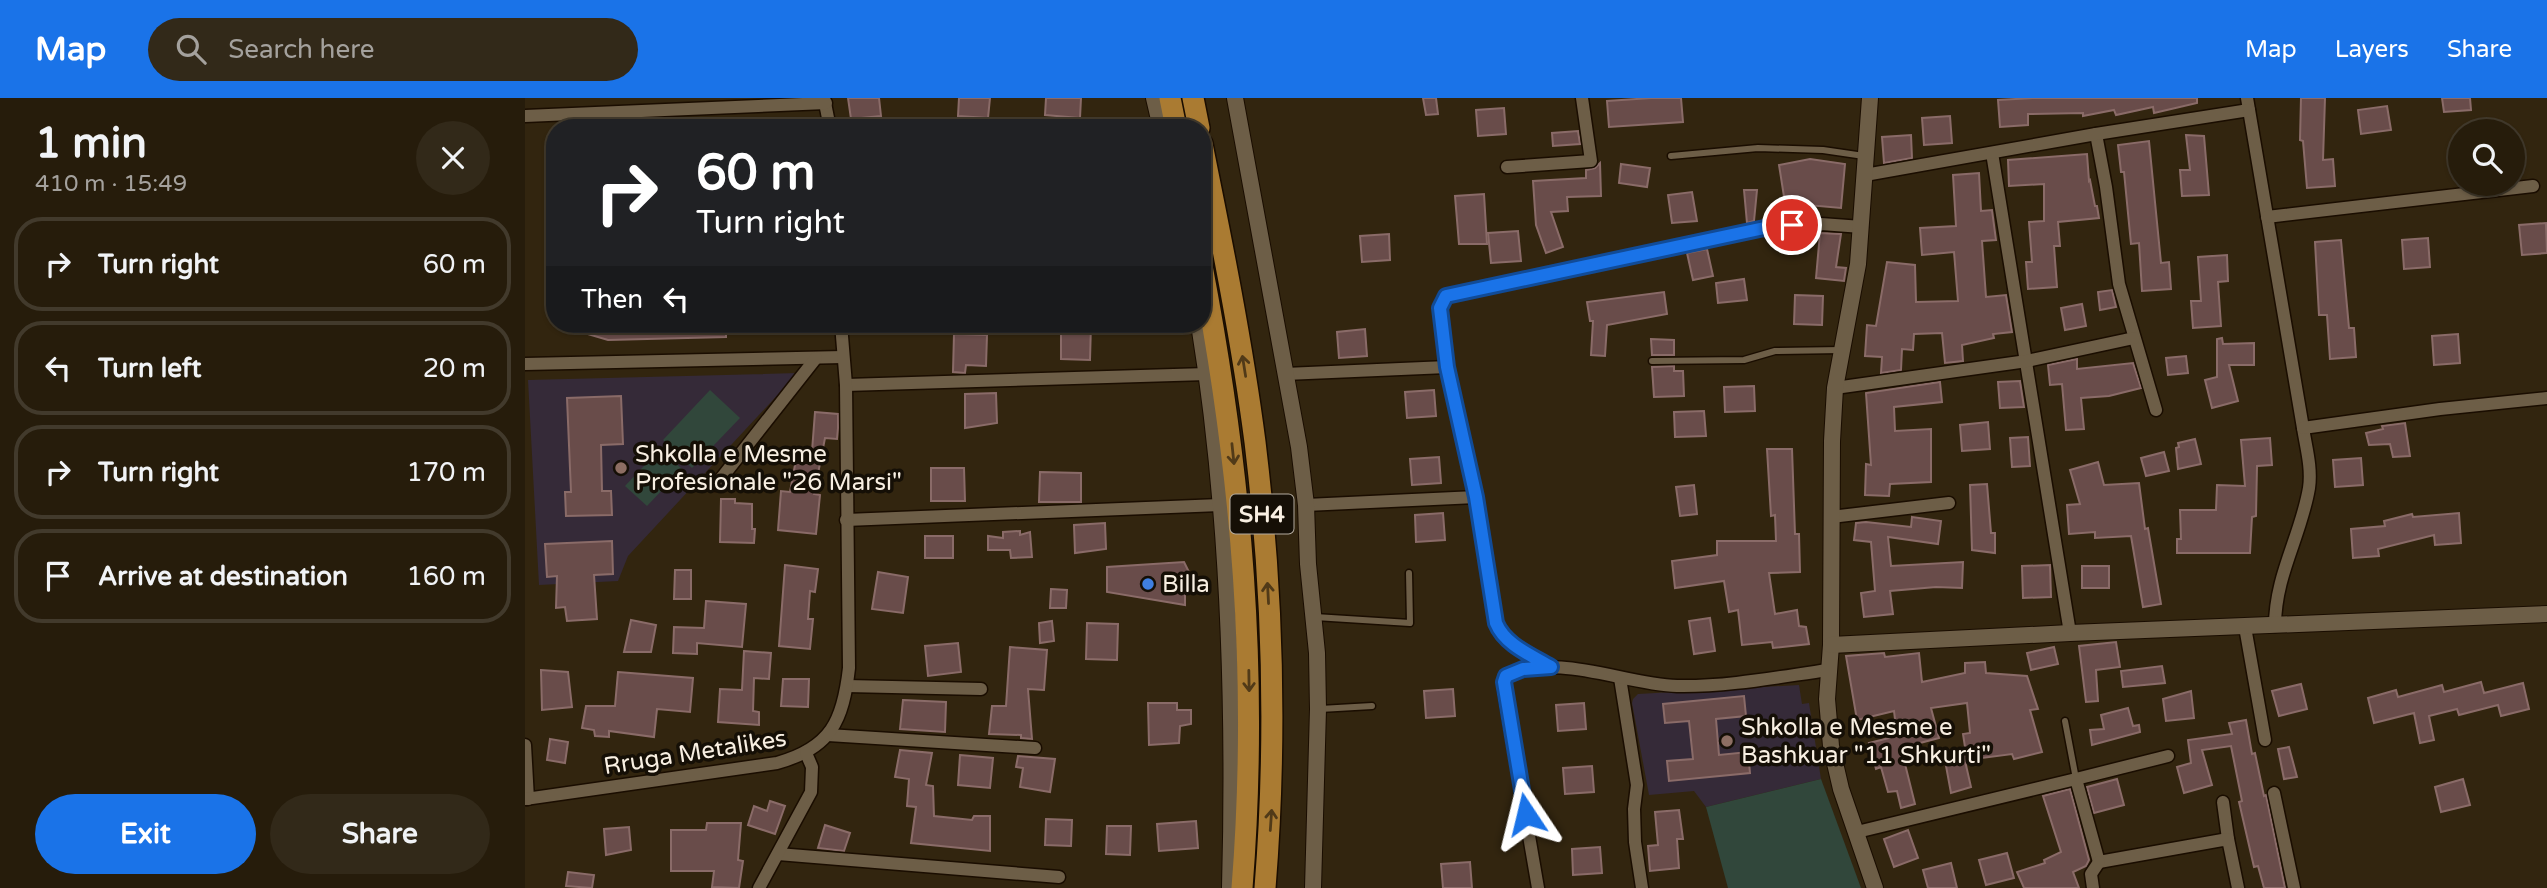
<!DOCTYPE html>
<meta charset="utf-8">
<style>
:root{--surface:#261c0b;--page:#322919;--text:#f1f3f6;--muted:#a4a19d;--line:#423a2c;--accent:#1a73e8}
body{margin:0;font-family:"Varela Round",sans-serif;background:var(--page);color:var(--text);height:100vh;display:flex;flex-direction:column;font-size:26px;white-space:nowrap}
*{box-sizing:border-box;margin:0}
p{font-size:23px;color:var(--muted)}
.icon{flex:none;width:38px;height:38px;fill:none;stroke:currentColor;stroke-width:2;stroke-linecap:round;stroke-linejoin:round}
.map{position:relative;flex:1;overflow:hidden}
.sheet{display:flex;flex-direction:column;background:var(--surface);width:525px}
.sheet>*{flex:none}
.hud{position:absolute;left:21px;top:21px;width:665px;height:214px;border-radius:28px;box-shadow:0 2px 5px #0004,0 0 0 2px var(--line);background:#202124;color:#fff;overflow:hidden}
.tools{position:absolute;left:1923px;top:21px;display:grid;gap:14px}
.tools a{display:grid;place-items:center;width:77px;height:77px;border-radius:50%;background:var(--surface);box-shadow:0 2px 5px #0004,0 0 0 2px var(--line);font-size:35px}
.pin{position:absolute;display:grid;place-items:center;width:60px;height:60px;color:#fff;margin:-30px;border:4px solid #fff;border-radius:50%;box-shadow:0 2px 7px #0007}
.me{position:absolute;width:77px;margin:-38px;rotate:350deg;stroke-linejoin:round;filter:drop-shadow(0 0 5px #0008)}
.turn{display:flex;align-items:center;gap:24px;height:147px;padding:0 35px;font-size:32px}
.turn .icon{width:91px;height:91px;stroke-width:2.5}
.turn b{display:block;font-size:49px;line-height:60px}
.then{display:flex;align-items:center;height:66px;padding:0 35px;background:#0003;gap:14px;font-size:26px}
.round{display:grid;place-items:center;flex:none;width:74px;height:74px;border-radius:37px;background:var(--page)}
.head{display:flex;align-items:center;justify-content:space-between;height:119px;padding:0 35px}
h1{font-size:42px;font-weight:700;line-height:52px}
.primary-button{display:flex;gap:14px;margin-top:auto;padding:14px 35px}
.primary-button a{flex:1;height:80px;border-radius:42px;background:var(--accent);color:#fff;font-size:28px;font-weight:700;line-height:80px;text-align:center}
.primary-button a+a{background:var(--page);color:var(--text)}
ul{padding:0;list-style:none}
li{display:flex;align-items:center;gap:21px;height:94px;margin:0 14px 10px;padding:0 21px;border:4px solid var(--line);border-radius:28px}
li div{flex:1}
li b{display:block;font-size:26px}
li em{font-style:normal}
header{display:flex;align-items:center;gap:42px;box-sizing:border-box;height:98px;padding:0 35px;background:var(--accent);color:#fff}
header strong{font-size:33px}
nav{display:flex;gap:38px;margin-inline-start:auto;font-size:24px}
.search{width:490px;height:63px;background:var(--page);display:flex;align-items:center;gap:18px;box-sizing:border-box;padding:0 24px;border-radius:38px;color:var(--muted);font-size:26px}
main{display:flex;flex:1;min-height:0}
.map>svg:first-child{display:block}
</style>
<header>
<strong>Map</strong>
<div class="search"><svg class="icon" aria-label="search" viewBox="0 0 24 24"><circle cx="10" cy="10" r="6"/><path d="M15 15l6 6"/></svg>Search here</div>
<nav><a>Map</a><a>Layers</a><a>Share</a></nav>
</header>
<main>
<section class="sheet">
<div class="head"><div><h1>1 min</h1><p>410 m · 15:49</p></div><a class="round"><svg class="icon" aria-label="close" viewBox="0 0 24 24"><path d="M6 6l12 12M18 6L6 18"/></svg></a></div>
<ul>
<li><svg class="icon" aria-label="right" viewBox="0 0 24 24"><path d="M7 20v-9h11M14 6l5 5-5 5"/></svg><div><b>Turn right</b></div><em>60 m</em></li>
<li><svg class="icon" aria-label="left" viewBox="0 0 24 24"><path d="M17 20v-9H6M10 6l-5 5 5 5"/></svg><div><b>Turn left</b></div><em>20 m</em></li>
<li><svg class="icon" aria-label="right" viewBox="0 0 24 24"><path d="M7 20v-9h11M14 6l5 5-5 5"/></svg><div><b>Turn right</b></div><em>170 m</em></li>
<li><svg class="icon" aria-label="arrive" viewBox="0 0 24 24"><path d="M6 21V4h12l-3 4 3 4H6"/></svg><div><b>Arrive at destination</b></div><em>160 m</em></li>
</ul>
<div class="primary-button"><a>Exit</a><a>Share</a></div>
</section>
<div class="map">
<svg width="2022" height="790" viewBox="0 0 2022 790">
<rect width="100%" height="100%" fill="#32250f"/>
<g fill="#352a38">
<polygon points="273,275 103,458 93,483 14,487 3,282"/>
<polygon points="1274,587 1277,606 1284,605 1296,681 1181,709 1169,693 1124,697 1107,605 1108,601 1113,596"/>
</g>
<g fill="#31473b">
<polygon points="185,292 215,320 167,370 138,342"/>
<polygon points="135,351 157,371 122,408 100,388"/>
<polygon points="1296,681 1336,790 1203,790 1181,709"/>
</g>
<g fill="#694c4a" stroke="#8a6b68" stroke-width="2">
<polygon points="323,0 354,0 356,18 326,21"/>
<polygon points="434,0 465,0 463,20 433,18"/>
<polygon points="521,0 556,0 555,20 520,17"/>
<polygon points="898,0 911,0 913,16 901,17"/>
<polygon points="1126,0 1156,0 1158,24 1084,29 1082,3"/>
<polygon points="1508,0 1672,0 1672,5 1629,15 1628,9 1591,17 1589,12 1558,18 1558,15 1503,16 1503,27 1475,29 1473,2"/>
<polygon points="1776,0 1800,0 1798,62 1808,61 1810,88 1782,90 1778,43 1775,42"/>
<polygon points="1917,0 1945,0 1946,12 1919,14"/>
<polygon points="1862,8 1866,32 1836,36 1833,12"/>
<polygon points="979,10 981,36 953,38 951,12"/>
<polygon points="1425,18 1427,45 1399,47 1397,20"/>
<polygon points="1053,33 1055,46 1028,48 1027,35"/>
<polygon points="1386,37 1387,60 1359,65 1357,39"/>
<polygon points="1661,37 1679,38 1684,97 1657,98 1655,72 1665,72"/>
<polygon points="1624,43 1636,165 1644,164 1646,191 1617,193 1614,145 1606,146 1599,74 1596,74 1593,47"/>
<polygon points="1562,56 1564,83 1565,82 1570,108 1572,108 1574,120 1533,124 1535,148 1529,148 1532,189 1503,191 1501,164 1507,164 1504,124 1519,123 1519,86 1484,88 1483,62"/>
<polygon points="1285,61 1320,66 1316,110 1260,105 1254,67"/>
<polygon points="1075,65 1076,98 1042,99 1043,113 1026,114 1038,149 1021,155 1011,127 1008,83 1061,80 1061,72 1070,70"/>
<polygon points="1096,66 1125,70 1122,89 1094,85"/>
<polygon points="1454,75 1456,113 1467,112 1471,142 1457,143 1461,199 1481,197 1487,234 1468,236 1469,240 1437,247 1438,263 1420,265 1417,235 1389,236 1388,252 1377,251 1376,272 1356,275 1357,259 1340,258 1342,227 1351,228 1362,164 1390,167 1391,204 1433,203 1429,154 1397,157 1395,130 1431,128 1428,77"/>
<polygon points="1219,92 1232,92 1229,123 1222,125"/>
<polygon points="1167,94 1172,123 1147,125 1143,97"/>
<polygon points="959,96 962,146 934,146 930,98"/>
<polygon points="2021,125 2022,155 1997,157 1994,127"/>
<polygon points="993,133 996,163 966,165 963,135"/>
<polygon points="1295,135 1316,136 1311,169 1321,170 1319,183 1291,180"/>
<polygon points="864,136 865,162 837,164 835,138"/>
<polygon points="1903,140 1905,169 1879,171 1877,142"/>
<polygon points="1816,142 1824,230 1829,230 1831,259 1805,261 1802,217 1794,217 1790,144"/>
<polygon points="1182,151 1188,178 1168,182 1162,155"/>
<polygon points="1702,157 1703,183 1693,184 1696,228 1668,230 1666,203 1676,203 1673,159"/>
<polygon points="1219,181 1222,202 1193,205 1191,185"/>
<polygon points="1587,192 1591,209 1575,212 1573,194"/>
<polygon points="1139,194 1142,216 1082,227 1080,258 1066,257 1068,223 1065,223 1062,204"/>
<polygon points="1270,197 1298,198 1297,227 1269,226"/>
<polygon points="1557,206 1561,228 1540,232 1536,210"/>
<polygon points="39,226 201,226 201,239 83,242 39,229"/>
<polygon points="544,226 566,226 565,262 536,261 536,229 544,229"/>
<polygon points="840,231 842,258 814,260 812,234"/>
<polygon points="429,236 462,237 461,268 441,267 440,275 428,274"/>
<polygon points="1933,236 1935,265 1909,267 1907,238"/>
<polygon points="1697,240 1698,246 1729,245 1729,267 1704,267 1713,303 1687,310 1680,282 1692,279 1692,241"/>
<polygon points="1126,241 1149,242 1149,257 1127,257"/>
<polygon points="1661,258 1663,275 1643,277 1641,260"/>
<polygon points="1552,261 1552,271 1608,265 1616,290 1584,298 1556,300 1559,331 1541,332 1537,286 1525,287 1523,267"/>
<polygon points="1149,268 1149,273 1158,273 1159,298 1129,299 1127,269"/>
<polygon points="1495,283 1499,309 1475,310 1473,284"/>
<polygon points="1415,284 1417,304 1369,309 1370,333 1406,331 1406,384 1365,386 1364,398 1340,397 1341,366 1346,367 1341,295"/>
<polygon points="1229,288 1230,313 1200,314 1199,289"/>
<polygon points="909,292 911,318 882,320 880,294"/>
<polygon points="471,295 472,325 440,330 440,296"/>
<polygon points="96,298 98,346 76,347 77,393 86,393 87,417 41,418 40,394 46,394 42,300"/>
<polygon points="1179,313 1181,338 1150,339 1149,314"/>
<polygon points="290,314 313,316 313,330 312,341 300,340 289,396 295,397 291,436 253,432 256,393 265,394 272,356 279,358 280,351 287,353"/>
<polygon points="1463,324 1465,351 1437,353 1435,327"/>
<polygon points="1880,325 1885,358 1868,359 1865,346 1844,347 1841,335 1858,331 1857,328"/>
<polygon points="1503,339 1505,368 1487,369 1485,340"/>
<polygon points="1745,340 1747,367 1732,368 1731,418 1727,419 1725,455 1652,455 1652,441 1656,441 1655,412 1691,412 1692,387 1720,388 1716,342"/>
<polygon points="1670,341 1676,366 1653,371 1651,350 1654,349 1653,345"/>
<polygon points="1242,351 1267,351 1270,436 1274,436 1275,474 1244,475 1250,516 1272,512 1274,528 1281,529 1284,546 1248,550 1247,544 1217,547 1213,512 1204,514 1199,483 1150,490 1147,463 1192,457 1192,443 1251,443 1250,417 1246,418"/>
<polygon points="1639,354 1644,373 1621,378 1616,360"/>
<polygon points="914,359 916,385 887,387 885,361"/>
<polygon points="1836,360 1838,387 1810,389 1808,362"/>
<polygon points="1573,364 1579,387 1614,385 1620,431 1623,430 1636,506 1618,509 1606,438 1570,440 1570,434 1544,436 1542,407 1555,406 1545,372"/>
<polygon points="406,370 439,370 440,403 406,403"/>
<polygon points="515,374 556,375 556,404 514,404"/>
<polygon points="1462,386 1466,435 1470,435 1470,455 1447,452 1445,387"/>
<polygon points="1169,387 1172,416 1155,418 1151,389"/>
<polygon points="196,401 210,401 210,405 227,406 227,431 230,431 229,445 195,444"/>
<polygon points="918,415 920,442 891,444 890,417"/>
<polygon points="1934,415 1936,445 1910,447 1909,437 1853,451 1854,458 1828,460 1826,431 1860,428 1859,423 1887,416 1888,419"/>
<polygon points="1387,419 1416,423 1413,446 1363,439 1366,468 1438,464 1437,490 1411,489 1365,493 1368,516 1339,519 1336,495 1350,493 1346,444 1329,442 1331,425 1341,424 1386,429"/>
<polygon points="580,425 581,451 550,455 549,427"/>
<polygon points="495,433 495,437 505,434 507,459 486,460 485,452 463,452 463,438 478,440 478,434"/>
<rect x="400" y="438" width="28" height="22"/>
<polygon points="87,443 88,476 69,477 72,521 42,523 40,509 31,510 32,478 22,479 20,446"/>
<polygon points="659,464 664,474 665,482 660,493 660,507 582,494 582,469"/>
<polygon points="260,467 293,471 290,494 285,493 283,521 288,521 285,551 254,548"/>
<polygon points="1525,467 1526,499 1498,500 1497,468"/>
<rect x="1557" y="468" width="27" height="22"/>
<polygon points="150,472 166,472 166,501 149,501"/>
<polygon points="353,474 383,479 378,515 347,511"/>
<polygon points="526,491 542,492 541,510 525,510"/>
<polygon points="181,503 221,506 217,549 172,545 172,556 148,555 149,529 179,530"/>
<polygon points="1185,520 1190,553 1169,556 1164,523"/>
<polygon points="106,522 131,527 126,554 99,554"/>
<polygon points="527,523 529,543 515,545 514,525"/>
<polygon points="562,525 593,526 592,562 561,561"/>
<polygon points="1591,544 1595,569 1571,572 1573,603 1561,604 1554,548"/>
<polygon points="433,545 436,574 403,578 400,548"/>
<polygon points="485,549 522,552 519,592 503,591 507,641 496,640 496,637 464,636 467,608 481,608"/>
<polygon points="1529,549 1533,566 1506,572 1502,555"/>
<polygon points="219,553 246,555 244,581 229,580 228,613 234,614 234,627 193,624 195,591 217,592"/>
<polygon points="1359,555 1360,559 1394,555 1397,584 1440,575 1440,565 1460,564 1461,575 1502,578 1513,611 1505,612 1517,654 1489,661 1487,656 1442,662 1438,636 1445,635 1442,605 1406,610 1414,640 1376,650 1390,706 1376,710 1372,693 1363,694 1356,669 1351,671 1344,645 1372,638 1369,613 1332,622 1321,558"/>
<polygon points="1637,568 1640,585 1598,589 1596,573"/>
<polygon points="16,572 43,574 47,609 17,612"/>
<polygon points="93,574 168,580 165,614 132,611 129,639 84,633 84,639 70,638 69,632 57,630 61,608 90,608"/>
<polygon points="258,581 284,581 283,609 256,608"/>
<polygon points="1956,584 1959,595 1998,585 2004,611 1976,618 1973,607 1934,617 1932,611 1904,618 1909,642 1895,645 1889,615 1849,625 1843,600 1871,592 1873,599 1917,587 1919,594"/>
<polygon points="1776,586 1782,611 1754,618 1747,593"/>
<polygon points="928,591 930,618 901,620 899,593"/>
<polygon points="1666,593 1669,620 1641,623 1638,601"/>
<polygon points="1219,598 1221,618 1191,621 1194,657 1223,654 1225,675 1144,683 1142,663 1168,661 1164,623 1140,625 1138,606"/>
<polygon points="378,602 421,604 420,634 375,631"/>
<polygon points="623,605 652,605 652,612 666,612 666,626 655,628 654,645 624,647"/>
<polygon points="1059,605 1061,631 1033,633 1031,607"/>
<polygon points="1603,610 1608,628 1614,627 1615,634 1567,647 1565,632 1579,631 1576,617"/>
<polygon points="1721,622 1727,656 1730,655 1739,698 1741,697 1760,790 1739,790 1733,768 1729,769 1714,704 1717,703 1706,648 1677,652 1687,687 1659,695 1652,669 1666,665 1663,642 1707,636 1704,625"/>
<polygon points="25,641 43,644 40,665 22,662"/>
<polygon points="1764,649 1772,679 1759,681 1753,651"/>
<polygon points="375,652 407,655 401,687 408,688 409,718 447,722 449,718 465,718 465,753 386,745 391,709 382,708 384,681 370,679"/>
<polygon points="1438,654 1446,689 1426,695 1419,657"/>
<polygon points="435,657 468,660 465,690 433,687"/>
<polygon points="493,658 530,661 525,694 495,689 498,670 491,669"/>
<polygon points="1067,668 1069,694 1040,696 1038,670"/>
<polygon points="1592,681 1599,707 1569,715 1562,689"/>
<polygon points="1938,681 1945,707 1916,714 1910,689"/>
<polygon points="1545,691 1564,762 1561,768 1548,774 1554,790 1499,790 1492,774 1520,765 1519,762 1536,754 1518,698"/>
<polygon points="245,703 260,708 250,736 223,727 229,708 242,713"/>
<polygon points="1154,712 1158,741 1152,741 1154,770 1125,773 1123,748 1133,747 1130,714"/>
<polygon points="521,721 547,722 546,748 520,747"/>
<polygon points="671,723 673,750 634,753 632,726"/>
<polygon points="182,725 216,725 213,762 218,763 214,790 187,789 189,773 146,773 146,732 181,732"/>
<polygon points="300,727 325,735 319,753 293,750"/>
<polygon points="582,728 606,728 605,757 581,756"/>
<polygon points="104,729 106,752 81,757 79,731"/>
<polygon points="1383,732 1393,760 1369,769 1359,741"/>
<polygon points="1075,749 1077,775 1048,777 1047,751"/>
<polygon points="1482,755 1489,780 1461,787 1454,762"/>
<polygon points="945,764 947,790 918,790 916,766"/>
<polygon points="1426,765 1432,790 1403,790 1398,772"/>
<polygon points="43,774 69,777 67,790 41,788"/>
</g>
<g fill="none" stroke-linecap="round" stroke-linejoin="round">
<defs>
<g id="service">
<polyline points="1146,58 1233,50 1298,52 1339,58"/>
<polyline points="1127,263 1219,262 1250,253 1316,252"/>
<polyline points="790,519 885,525 884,475"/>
<polyline points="795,611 847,608"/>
<polyline points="1540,623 1551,681"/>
</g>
<g id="minor">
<polyline points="299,0 305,30"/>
<path d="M1722,0L1778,330C1781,349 1787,370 1784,390C1776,438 1750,477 1750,528"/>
<polyline points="0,18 301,5"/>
<polyline points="1571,36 1581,89 1594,186 1631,312"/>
<polyline points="1467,55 1545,535"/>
<polyline points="982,69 1066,63 1057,0"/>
<polyline points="1340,77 1571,36 1724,12"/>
<polyline points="1742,119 2008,88"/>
<polyline points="0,266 318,259"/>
<polyline points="760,276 922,269"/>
<polyline points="321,287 682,276"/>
<polyline points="1310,290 1502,263 1609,240"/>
<polyline points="1778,330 1915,311 2022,300"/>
<polyline points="191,387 291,260"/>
<polyline points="781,407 951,399"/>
<polyline points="1306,419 1424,405"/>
<polyline points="321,422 695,407"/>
<polyline points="1720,529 1740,642"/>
<path d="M1026,569C1006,557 980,547 971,525L951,399L922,269L915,210L917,203L921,198L1244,129L1296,126L1337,129"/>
<polyline points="1095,580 1112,687 1109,711 1110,744 1117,790"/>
<polyline points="322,588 456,591"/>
<polyline points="303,637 510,650"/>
<polyline points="0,647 3,701"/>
<polyline points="1551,681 1643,658"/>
<polyline points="1749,695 1769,790"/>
<path d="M0,701L252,665C306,650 318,623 324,570L321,287L316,226"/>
<polyline points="1698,704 1703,741"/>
<polyline points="1332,734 1551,681 1574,764 1703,741 1713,790"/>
<polyline points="253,756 534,779"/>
<polyline points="234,790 286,694 287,669 281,655"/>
<path d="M1013,790L979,593L981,578C1035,554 1097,586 1152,588C1202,589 1253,579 1303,572"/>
<polyline points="1568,790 1566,776 1574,764"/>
</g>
<g id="tertiary">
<polyline points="629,0 636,30"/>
<polyline points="710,0 774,349 781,407 783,466 792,555 793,611 788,790"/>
<polyline points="1345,0 1333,166 1310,290 1307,343 1306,547 1302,601 1306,648 1316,691 1350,790"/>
<path d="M674,226C704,412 710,602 705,790"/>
<polyline points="1306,547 1545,535 2022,516"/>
</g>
<g id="trunk">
<polyline points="645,0 651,30"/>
<polyline points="668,0 674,30"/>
<path d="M677,46C697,145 717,244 730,344C748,492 752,642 740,790"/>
<path d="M677,168C717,378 734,577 717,790"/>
</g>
</defs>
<use href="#service" stroke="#1a0d00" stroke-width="9"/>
<use href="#minor" stroke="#1a0d00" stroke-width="15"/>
<use href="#tertiary" stroke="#1a0d00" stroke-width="18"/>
<use href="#trunk" stroke="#1a0d00" stroke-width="24"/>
<use href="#service" stroke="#6d5e47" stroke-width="6"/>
<use href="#minor" stroke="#6d5e47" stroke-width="12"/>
<use href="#tertiary" stroke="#6d5e47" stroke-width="16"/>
<use href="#trunk" stroke="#aa7b32" stroke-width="21"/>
</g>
<defs><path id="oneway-shaft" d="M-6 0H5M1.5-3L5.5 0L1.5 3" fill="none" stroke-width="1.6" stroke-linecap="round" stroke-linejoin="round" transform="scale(1.75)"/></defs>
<g stroke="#513a18">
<use href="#oneway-shaft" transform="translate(719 268) rotate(-99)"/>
<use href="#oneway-shaft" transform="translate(708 356) rotate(84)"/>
<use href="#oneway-shaft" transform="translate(743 495) rotate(-93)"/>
<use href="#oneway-shaft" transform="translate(724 583) rotate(89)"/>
<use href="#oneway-shaft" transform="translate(746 722) rotate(-86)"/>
</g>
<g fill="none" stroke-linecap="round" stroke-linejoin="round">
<defs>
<path id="route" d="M1001,716L979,584L981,578L998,571L1026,569C1006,557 980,547 971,525L951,399L922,269L915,210L921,198L1244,129L1267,127"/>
</defs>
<use href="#route" stroke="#114b97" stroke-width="18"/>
<use href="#route" stroke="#1a73e8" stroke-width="12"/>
</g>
<g fill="#8d6e63" stroke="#150f06" stroke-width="2.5">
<circle cx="96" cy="370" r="7"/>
<circle cx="1202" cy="643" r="7"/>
</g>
<circle fill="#3f7fe0" stroke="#150f06" stroke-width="2.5" cx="623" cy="486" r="7"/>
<g text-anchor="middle" stroke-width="7" stroke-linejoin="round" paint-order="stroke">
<rect fill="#150f06" stroke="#b4aca0" stroke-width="2" x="705.5" y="396.5" width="63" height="39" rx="5"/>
<g font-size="23" font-weight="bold" fill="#f8efe2">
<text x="737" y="424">SH4</text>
</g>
<g font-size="24" fill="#f8efe2" stroke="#150f06" text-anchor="start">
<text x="110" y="364">Shkolla e Mesme<tspan x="110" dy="28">Profesionale "26 Marsi"</tspan></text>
<text x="637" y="494">Billa</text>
<text x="1216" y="637">Shkolla e Mesme e<tspan x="1216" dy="28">Bashkuar "11 Shkurti"</tspan></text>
</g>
<g font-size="24" fill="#f8efe2" stroke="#150f06">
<text transform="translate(170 654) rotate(-9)" y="8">Rruga Metalikes</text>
</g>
</g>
</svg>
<div class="tools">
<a><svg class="icon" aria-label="search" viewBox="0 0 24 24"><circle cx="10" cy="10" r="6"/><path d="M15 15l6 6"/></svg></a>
</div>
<div class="pin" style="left:1267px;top:127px;background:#d93025"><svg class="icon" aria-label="arrive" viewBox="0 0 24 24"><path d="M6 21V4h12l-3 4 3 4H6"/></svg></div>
<svg class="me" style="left:1001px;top:716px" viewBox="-20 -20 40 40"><path d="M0-17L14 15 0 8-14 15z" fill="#1a73e8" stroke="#fff" stroke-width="4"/></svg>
<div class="hud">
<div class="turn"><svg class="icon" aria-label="right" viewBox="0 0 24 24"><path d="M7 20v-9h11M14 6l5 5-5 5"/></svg><div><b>60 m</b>Turn right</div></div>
<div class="then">Then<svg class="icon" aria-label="left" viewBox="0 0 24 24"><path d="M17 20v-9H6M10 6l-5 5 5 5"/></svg></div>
</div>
</div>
</main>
